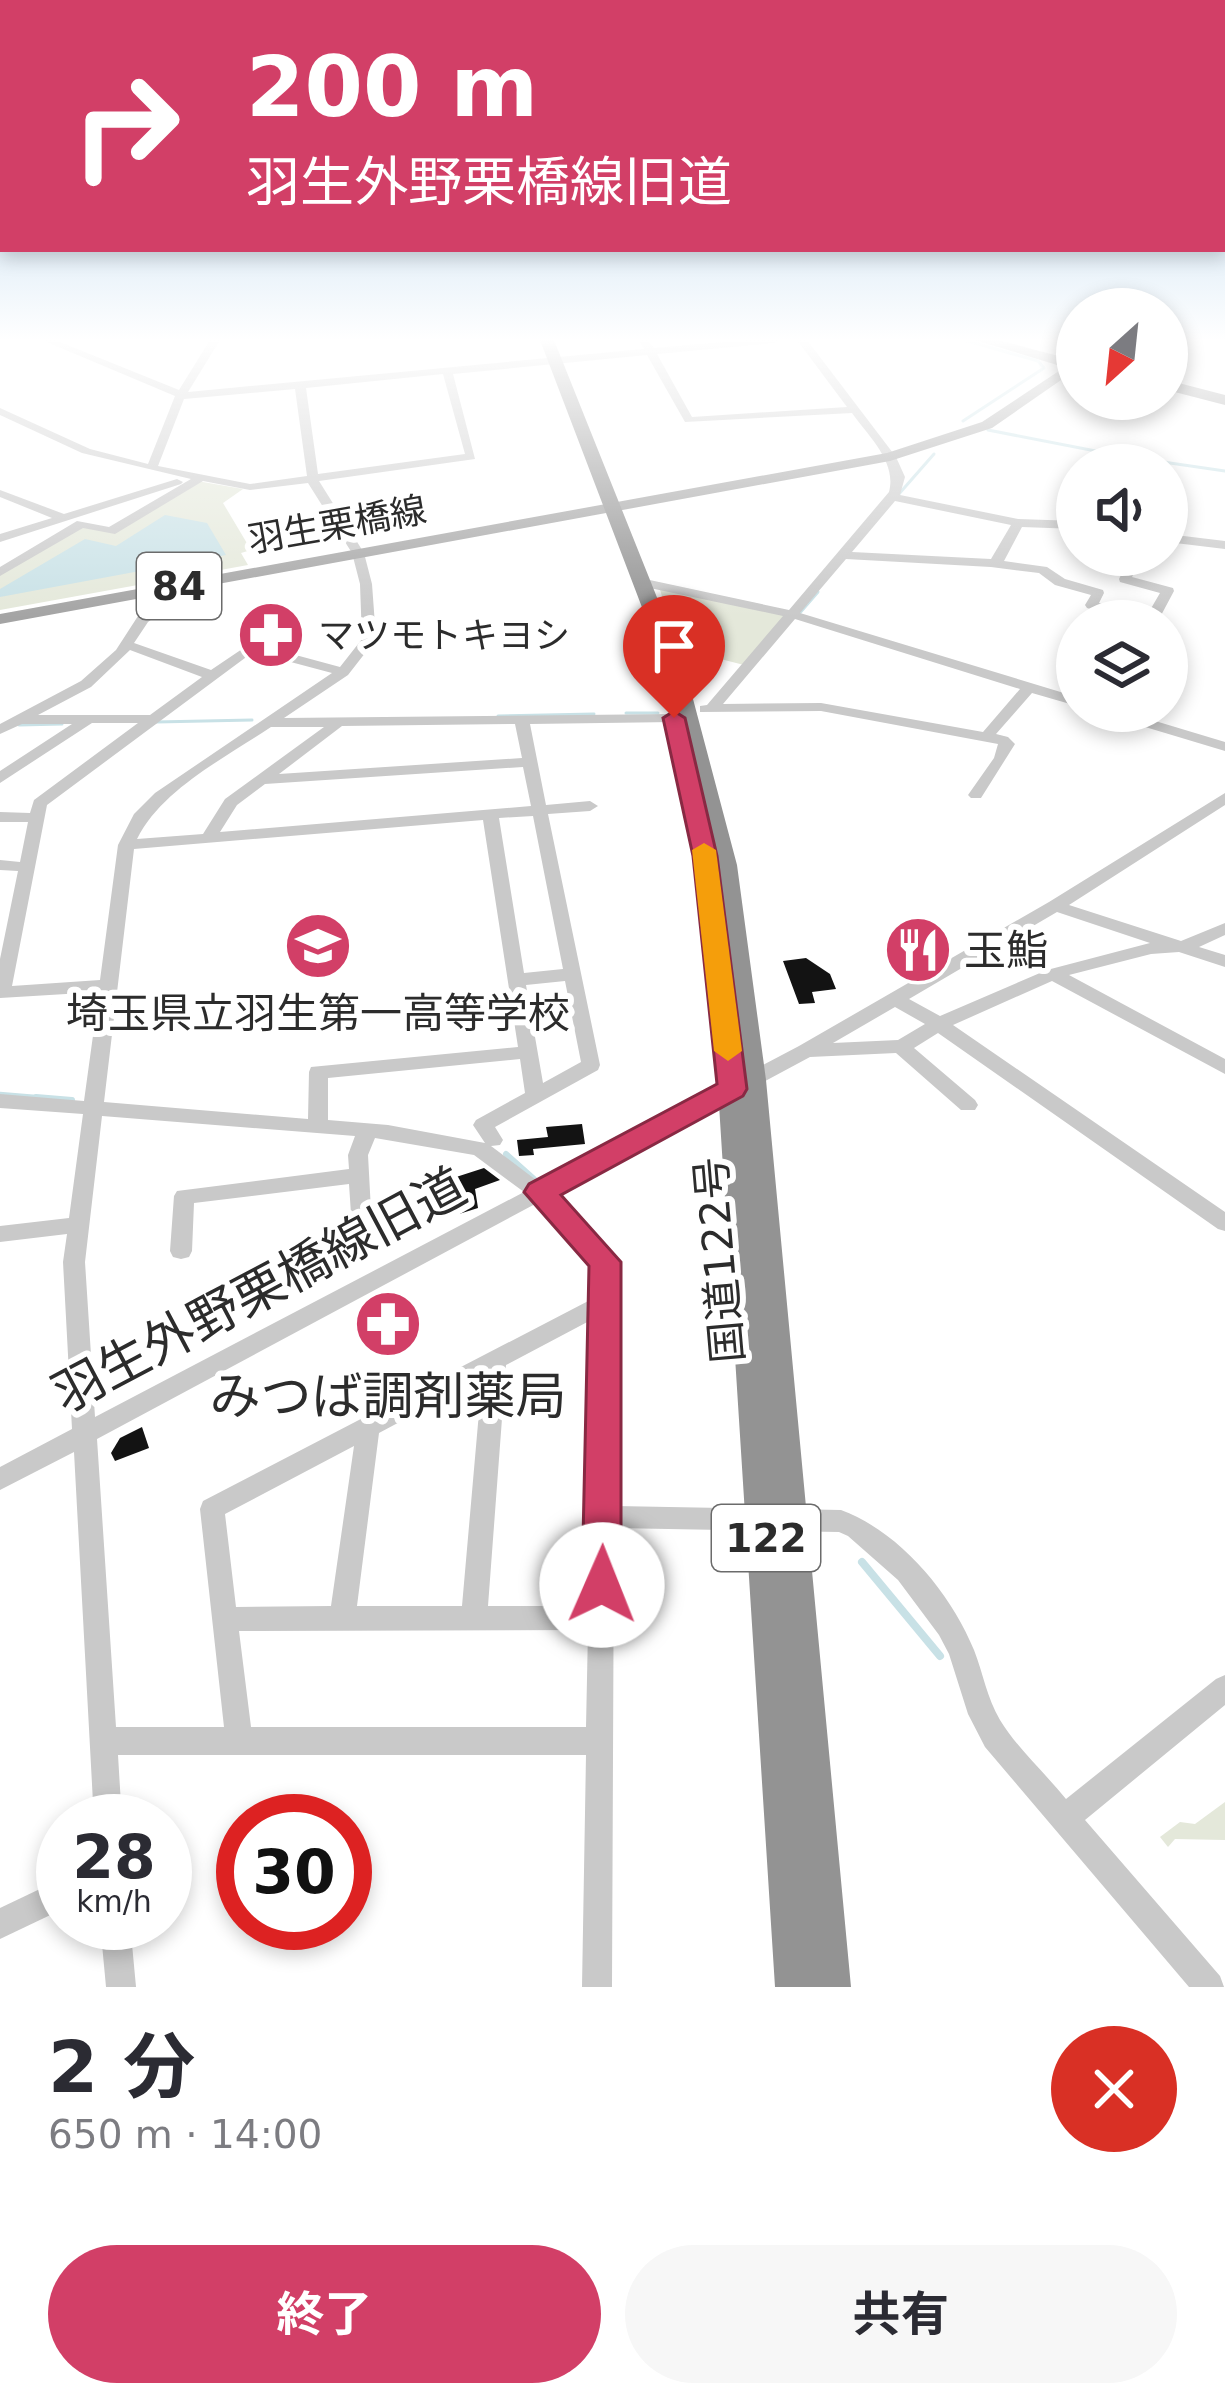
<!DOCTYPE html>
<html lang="ja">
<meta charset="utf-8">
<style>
:root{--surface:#fff;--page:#f7f7f7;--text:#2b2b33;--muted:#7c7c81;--accent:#d23f67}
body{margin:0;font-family:"DejaVu Sans","Noto Sans JP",sans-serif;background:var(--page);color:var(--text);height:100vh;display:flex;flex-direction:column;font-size:45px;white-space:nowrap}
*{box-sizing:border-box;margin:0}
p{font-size:39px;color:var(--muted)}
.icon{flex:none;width:66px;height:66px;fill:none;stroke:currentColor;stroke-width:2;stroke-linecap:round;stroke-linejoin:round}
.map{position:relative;height:1987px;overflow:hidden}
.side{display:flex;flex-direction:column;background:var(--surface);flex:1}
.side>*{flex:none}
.guide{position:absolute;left:0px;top:0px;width:1227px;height:252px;box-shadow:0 6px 18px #0003;background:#d23f67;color:#fff;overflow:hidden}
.needle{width:78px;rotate:207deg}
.controls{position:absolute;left:1056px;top:288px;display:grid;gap:24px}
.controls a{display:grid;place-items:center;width:132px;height:132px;border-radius:50%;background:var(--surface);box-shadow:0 6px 18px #0003;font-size:60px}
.speed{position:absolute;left:36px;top:1794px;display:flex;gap:24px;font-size:60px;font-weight:700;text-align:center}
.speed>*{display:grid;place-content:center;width:156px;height:156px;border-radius:50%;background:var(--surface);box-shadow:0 6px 18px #0003;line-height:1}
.speed small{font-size:30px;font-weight:400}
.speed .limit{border:18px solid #d22;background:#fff;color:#111}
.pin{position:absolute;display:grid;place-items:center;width:102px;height:102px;color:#fff;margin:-123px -51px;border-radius:50% 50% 50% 0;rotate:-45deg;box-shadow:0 0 12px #0007}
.pin .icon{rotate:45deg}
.me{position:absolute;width:132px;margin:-66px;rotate:1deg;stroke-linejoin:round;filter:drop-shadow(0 0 9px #0008)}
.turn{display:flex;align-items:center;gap:42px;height:252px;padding:0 48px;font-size:54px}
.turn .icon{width:156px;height:156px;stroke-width:2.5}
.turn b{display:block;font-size:84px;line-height:102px}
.round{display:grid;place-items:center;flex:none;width:126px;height:126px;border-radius:63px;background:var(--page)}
.overview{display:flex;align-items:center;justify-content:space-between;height:204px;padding:0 48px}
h1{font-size:72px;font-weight:700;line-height:90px}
.action{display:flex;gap:24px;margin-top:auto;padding:24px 48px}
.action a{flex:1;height:138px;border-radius:72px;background:var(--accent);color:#fff;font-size:48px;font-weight:700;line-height:138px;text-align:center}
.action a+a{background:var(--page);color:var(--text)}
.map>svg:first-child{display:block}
</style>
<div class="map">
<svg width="1225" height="1987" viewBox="0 0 1225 1987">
<rect width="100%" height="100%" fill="#fff"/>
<g fill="#e4e8da">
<polygon points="197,481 243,489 223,503 251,550 241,553 248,565 0,610 0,575 82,526 112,533"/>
<polygon points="659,586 786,615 744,665 693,652 702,641 674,634 696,608 663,600"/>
<polygon points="1225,1802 1225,1840 1175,1839 1168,1847 1160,1837 1180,1822 1195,1824"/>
</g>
<polygon fill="#c8e1e6" points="165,515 207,523 226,555 0,597 0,589 85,539 116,546"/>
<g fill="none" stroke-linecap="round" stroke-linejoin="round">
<g stroke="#c8e1e6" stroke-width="3">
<polyline points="963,421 1044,368 1038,361 964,340"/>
<polyline points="988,430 1106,453"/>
<polyline points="1122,456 1225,471"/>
<polyline points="898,495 934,454"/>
<polyline points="798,615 818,592"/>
<polyline points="626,713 658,713"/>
<polyline points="498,716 594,714"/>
<polyline points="156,722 252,720"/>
<polyline points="19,725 62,724"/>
</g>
<polyline stroke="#c8e1e6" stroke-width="4.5" points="0,1094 72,1100"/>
<g stroke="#c8e1e6" stroke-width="6">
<polyline points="36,1097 72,1100"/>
<polyline points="506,1154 534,1179"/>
</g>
<polyline stroke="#c8e1e6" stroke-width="8" points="862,1562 940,1656"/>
</g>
<g fill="#131313">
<polygon points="806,958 830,974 836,989 812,992 815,1003 799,1004 783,961"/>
<polygon points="582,1124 585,1144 533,1149 534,1155 519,1156 517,1140 548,1137 546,1127"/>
<polygon points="484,1168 500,1180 475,1189 478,1208 459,1214 453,1178"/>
<polygon points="142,1427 149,1448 115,1461 111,1453 120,1438"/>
</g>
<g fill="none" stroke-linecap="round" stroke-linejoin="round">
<g fill="#c9c9c9" fill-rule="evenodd">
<path d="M42,340H55L179,390L210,340H220L188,392L644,349L640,342L642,340H648L654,348L746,340H779L774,343L657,354L692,417L847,407L797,340H807L896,457L905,477L900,495L1018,519L1077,521V529L1022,527L1004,561L1047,567L1065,579L1103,590L1104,593L1099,603L1146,617L1160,593L1120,582L1119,579L1131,555H1143L1132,577L1173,588L1174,591L1158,621H1130L1087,608L1085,605L1091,595L1055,585L1039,573L991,567L846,559L800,613L1077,697V706L1032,693L996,734L1008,737L1015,744L981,798H971L968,795L994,758L998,744L821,711L700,712V706L707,705L783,616L645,587L639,583L645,579L789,610L889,492C897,462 869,437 852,413L685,422L647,355L453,374L475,459L319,481L364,553L372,584L376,639L348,675L284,718L674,714L681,718L674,722L530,724L546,805L590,801L598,806L590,811L548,814L600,1065L598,1070L495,1127L503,1140L500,1145L491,1146L540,1183L799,1046L1049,902L1225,793V805L1069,905L1181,941L1225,923V935L1199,947L1225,955V967L1179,952L1151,954L1069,975L1225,1059V1074L1052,981L953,1025L1225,1212V1231L1218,1229L938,1033L914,1048L975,1100L978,1105L975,1110H961L896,1053L810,1057L554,1194L616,1262L615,1506L841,1510C900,1532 950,1592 974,1650C983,1673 987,1698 1000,1720C1017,1748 1045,1773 1066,1799L1216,1679L1225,1675V1705L1085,1820L1220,1976L1224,1987H1189L985,1747L968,1714L949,1654L939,1635L898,1580L848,1536L839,1532L614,1528L612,1987H582L586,1755H118L122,1821H94L74,1452L0,1490V1467L72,1429L63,1262L67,1234L0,1242V1226L69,1218L83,1114L0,1108V1094L84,1101L99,992L0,998V959L18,871L0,870V860L20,862L28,822H0V812L30,813L34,800L138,723H92L0,783V771L72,724H22L0,734V724L81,681L116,650L138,616L188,581L194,585L193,588L148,622L134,643L211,670L251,643L340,667L362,639L360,584L352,553L308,483L250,490L203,481L115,534L83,528L0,576V567L77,521L109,527L191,479L82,453L0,415V408L90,449L148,464L175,396ZM443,374L465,454L318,474L306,388ZM295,389L307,476L250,484L158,466L184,399ZM895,501L1011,525L991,559L852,552ZM795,619L1020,689L983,732L821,703L723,704ZM130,650L202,677L150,715H38L91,687ZM253,652L332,673L155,793L134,814L118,845L100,980L12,986L47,805ZM515,724L522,758L279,774L342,726ZM271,727H324L225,799L203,834L137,839C162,789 225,758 271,727ZM523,767L531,806L220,832L237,805L265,784ZM533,816L563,969L524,973L499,818ZM483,820L518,1047L311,1067L309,1072L308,1119L104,1102L134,849ZM1057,912L1150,943L1047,970L940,1016L909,999ZM565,981L581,1062L543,1083L526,985ZM895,1007L925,1024L898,1040L833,1043ZM520,1059L525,1093L476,1120L473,1125L485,1143L388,1125L328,1120V1078ZM102,1116L355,1136L348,1155L349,1169L177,1191L174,1196L170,1251L173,1257L181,1259L189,1257L192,1251L194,1203L349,1184L352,1229L355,1235L362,1237L369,1235L372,1229L368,1155L375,1138L474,1155L524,1192L95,1417L85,1262ZM537,1203L594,1264V1298L203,1501L200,1509L224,1727H116L97,1439ZM593,1319L588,1606H488L506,1365ZM482,1378L462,1606H357L379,1433ZM354,1446L331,1606L236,1607L225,1514ZM588,1630L586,1727H251L239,1631Z"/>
<polygon points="177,479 183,482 181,484 0,542 0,534 52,518 0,497 0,490 64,514"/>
<polygon points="1167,534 1225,541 1225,549 1167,542"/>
<polygon points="1100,711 1122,711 1225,742 1225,751 1102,714"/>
<polygon points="63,1878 63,1909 0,1939 0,1908"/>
<polygon points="100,1923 130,1923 136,1987 106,1987"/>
</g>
<polygon fill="#a4a4a4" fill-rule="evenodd" points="1077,359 1077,369 992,428 890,461 0,624 0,614 887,453 982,422"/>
<g fill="#939393" fill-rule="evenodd">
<polygon points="540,340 554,340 684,665 737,865 766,1080 851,1987 775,1987 718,1089 695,874 713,865 664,665"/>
<polygon points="975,340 998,340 1077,361 1077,371"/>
<polygon points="1167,380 1225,395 1225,405 1167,390"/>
</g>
</g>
<linearGradient id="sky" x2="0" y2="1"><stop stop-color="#9bc6e7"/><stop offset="0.55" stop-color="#fff"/><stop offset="1" stop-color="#fff" stop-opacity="0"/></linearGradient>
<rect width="1225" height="618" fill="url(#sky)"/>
<polygon fill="#d23f67" stroke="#882943" stroke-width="3" points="674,711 685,718 717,856 747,1089 743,1096 561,1195 621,1262 621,1585 615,1597 602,1603 588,1597 582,1585 589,1266 524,1192 529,1184 717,1084 693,856 663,718"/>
<polygon fill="#f59e0b" points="704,843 716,850 742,1051 728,1061 714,1051 692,850"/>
<defs>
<symbol id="pharmacy-disc" viewBox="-11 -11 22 22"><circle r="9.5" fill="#d23f67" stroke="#fff"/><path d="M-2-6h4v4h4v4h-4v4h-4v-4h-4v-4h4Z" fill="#fff"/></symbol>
<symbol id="school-disc" viewBox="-11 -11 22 22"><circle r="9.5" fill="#d23f67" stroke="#fff"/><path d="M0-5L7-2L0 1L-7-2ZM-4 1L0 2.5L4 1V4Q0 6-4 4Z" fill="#fff"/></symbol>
<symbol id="restaurant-disc" viewBox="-11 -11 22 22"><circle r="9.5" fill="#d23f67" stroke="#fff"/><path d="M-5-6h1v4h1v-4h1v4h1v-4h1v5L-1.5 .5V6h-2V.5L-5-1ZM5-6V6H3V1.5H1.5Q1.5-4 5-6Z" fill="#fff"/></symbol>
</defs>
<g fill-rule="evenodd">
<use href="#pharmacy-disc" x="233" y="597" width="76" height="76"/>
<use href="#school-disc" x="280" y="908" width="76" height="76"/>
<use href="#restaurant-disc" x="880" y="912" width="76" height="76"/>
<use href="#pharmacy-disc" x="350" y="1286" width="76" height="76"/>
</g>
<g text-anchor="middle" stroke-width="12" stroke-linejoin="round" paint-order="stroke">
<g font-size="36" fill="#2c2c2c" stroke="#fff">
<text transform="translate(337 524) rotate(-10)" y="13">羽生栗橋線</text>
</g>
<g font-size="36" fill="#2c2c2c" stroke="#fff" text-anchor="start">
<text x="318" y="648">マツモトキヨシ</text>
</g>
<g fill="#fff" stroke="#6b6b6b" stroke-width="3">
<rect x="137" y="553" width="84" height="66" rx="9"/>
<rect x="712" y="1505" width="108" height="66" rx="9"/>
</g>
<g font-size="39" font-weight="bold" fill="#2c2c2c">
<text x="179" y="600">84</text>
<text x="766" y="1552">122</text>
</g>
<g font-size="42" fill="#2c2c2c" stroke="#fff" text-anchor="start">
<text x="964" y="965">玉鮨</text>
<text x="318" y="1028" text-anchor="middle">埼玉県立羽生第一高等学校</text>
</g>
<g font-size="42" fill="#2c2c2c" stroke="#fff">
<text transform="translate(719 1260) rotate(-95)" y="15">国道122号</text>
</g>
<g font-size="51" fill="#2c2c2c" stroke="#fff">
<text transform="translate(259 1290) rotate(-28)" y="18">羽生外野栗橋線旧道</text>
</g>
<g font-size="51" fill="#2c2c2c" stroke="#fff">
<text x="388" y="1414">みつば調剤薬局</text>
</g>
</g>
</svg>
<div class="controls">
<a><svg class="needle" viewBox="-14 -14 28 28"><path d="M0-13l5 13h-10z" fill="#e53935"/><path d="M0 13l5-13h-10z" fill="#7c7c81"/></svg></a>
<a><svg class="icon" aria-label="sound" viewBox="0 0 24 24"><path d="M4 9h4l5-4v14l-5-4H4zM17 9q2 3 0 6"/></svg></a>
<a><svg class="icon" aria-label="layers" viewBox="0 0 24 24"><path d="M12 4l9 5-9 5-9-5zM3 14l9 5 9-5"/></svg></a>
</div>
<div class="speed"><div>28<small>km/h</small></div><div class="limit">30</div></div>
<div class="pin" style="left:674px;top:718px;background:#d93025"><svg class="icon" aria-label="arrive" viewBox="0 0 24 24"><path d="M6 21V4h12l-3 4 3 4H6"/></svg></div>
<svg class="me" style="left:602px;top:1585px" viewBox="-20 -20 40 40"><circle r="19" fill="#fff"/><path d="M0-13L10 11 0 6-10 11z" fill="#d23f67"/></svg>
<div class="guide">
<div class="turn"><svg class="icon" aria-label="right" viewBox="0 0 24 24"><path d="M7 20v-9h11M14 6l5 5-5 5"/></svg><div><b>200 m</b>羽生外野栗橋線旧道</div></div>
</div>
</div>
<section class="side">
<div class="overview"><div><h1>2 分</h1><p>650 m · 14:00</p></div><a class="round" style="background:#d93025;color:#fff"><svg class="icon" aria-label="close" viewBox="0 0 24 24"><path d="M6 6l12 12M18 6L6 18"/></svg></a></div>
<div class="action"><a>終了</a><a>共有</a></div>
</section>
